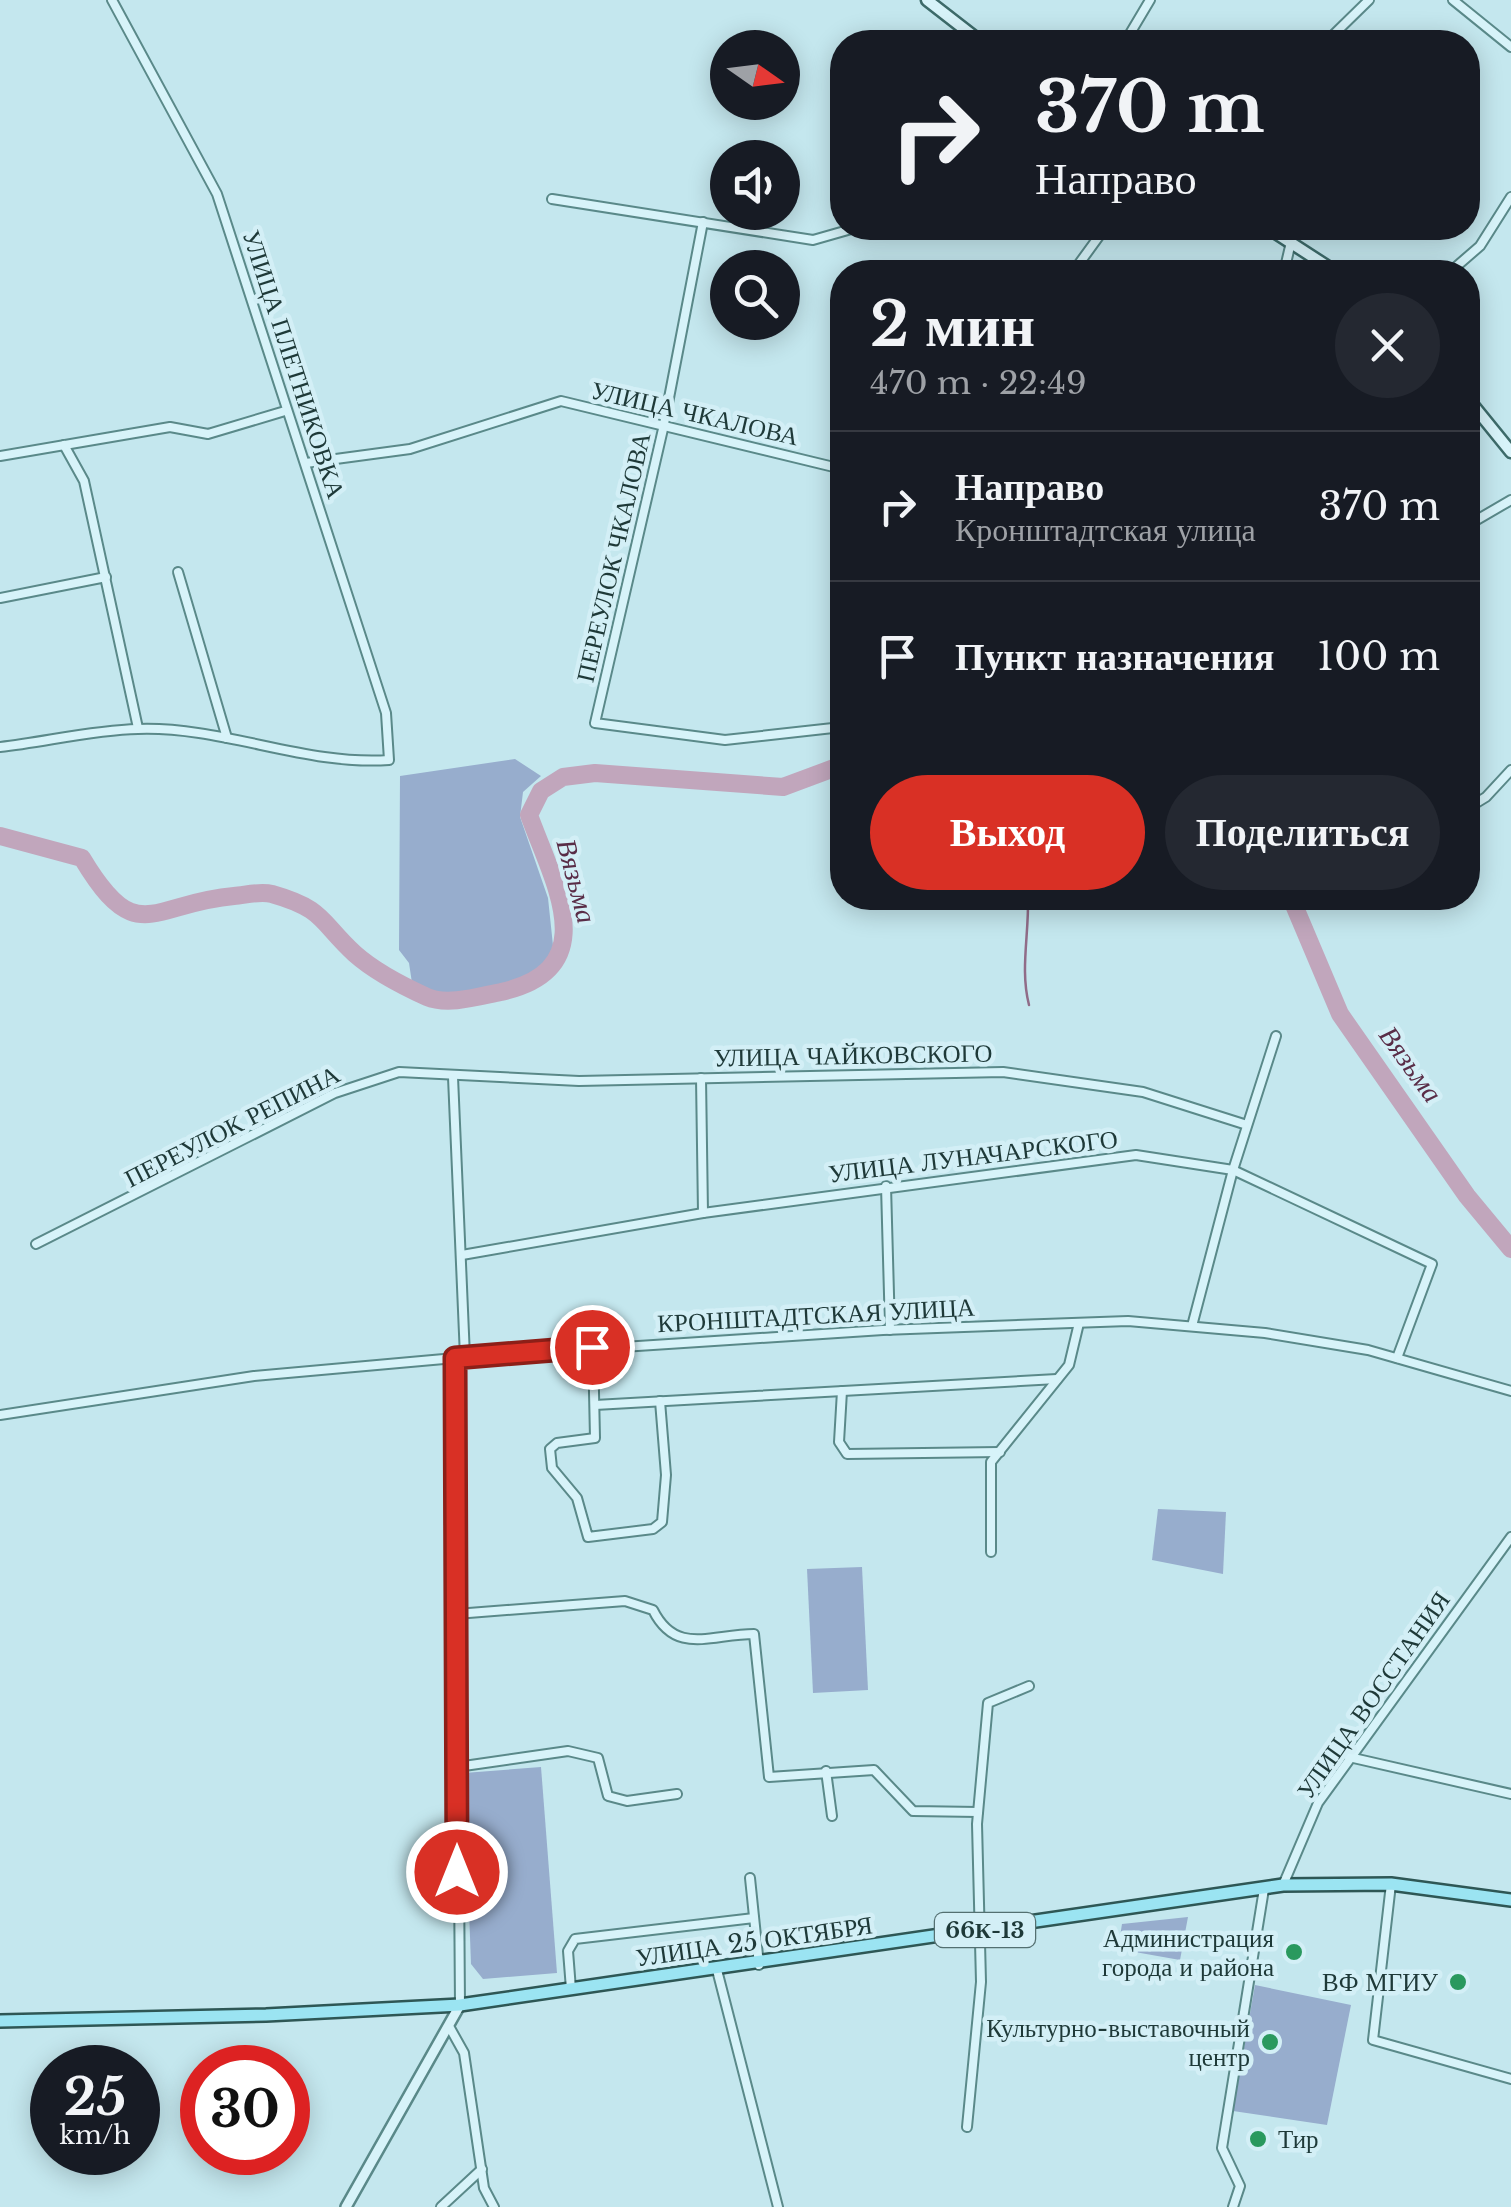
<!DOCTYPE html>
<html lang="ru">
<meta charset="utf-8">
<style>
:root{--surface:#171b24;--page:#242831;--text:#f1f3f6;--muted:#9ea1a6;--line:#363941;--accent:#d93025}
body{margin:0;font-family:"Libre Baskerville",serif;background:var(--page);color:var(--text);height:100vh;display:flex;flex-direction:column;font-size:38px;white-space:nowrap}
*{box-sizing:border-box;margin:0}
p{font-size:32px;color:var(--muted)}
.icon{flex:none;width:55px;height:55px;fill:none;stroke:currentColor;stroke-width:2;stroke-linecap:round;stroke-linejoin:round}
.map{position:relative;flex:1;overflow:hidden}
.sheet{position:absolute;left:830px;top:260px;width:650px;height:650px;display:flex;flex-direction:column;background:var(--surface);border-radius:40px;box-shadow:0 5px 25px #0003}
.sheet>*{flex:none}
.guide{position:absolute;left:830px;top:30px;width:650px;height:210px;border-radius:40px;box-shadow:0 5px 25px #0003;background:#171b24;color:var(--text);overflow:hidden}
.needle{width:65px;rotate:104deg}
.fabs{position:absolute;left:710px;top:30px;display:grid;gap:20px}
.fabs a{display:grid;place-items:center;width:90px;height:90px;border-radius:50%;background:var(--surface);box-shadow:0 5px 25px #0003;font-size:50px}
.speed{position:absolute;left:30px;top:2045px;display:flex;gap:20px;font-size:50px;font-weight:700;text-align:center}
.speed>*{display:grid;place-content:center;width:130px;height:130px;border-radius:50%;background:var(--surface);box-shadow:0 5px 25px #0003;line-height:1}
.speed small{font-size:25px;font-weight:400}
.speed .limit{border:15px solid #d22;background:#fff;color:#111}
.pin{position:absolute;display:grid;place-items:center;width:85px;height:85px;color:#fff;margin:-42px;border:5px solid #fff;border-radius:50%;box-shadow:0 2px 10px #0007}
.me{position:absolute;width:110px;margin:-55px;rotate:0deg;stroke-linejoin:round;filter:drop-shadow(0 0 8px #0008)}
.turn{display:flex;align-items:center;gap:35px;height:210px;padding:0 40px;font-size:45px}
.turn .icon{width:130px;height:130px;stroke-width:2.5}
.turn b{display:block;font-size:70px;line-height:85px}
.round{display:grid;place-items:center;flex:none;width:105px;height:105px;border-radius:52px;background:var(--page)}
.overview{display:flex;align-items:center;justify-content:space-between;height:170px;padding:0 40px}
h1{font-size:60px;font-weight:700;line-height:75px}
.button{display:flex;gap:20px;margin-top:auto;padding:20px 40px}
.button a{flex:1;height:115px;border-radius:60px;background:var(--accent);color:#fff;font-size:40px;font-weight:700;line-height:115px;text-align:center}
.button a+a{background:var(--page);color:var(--text)}
ul{padding:0;list-style:none}
li{display:flex;align-items:center;gap:30px;height:150px;padding:0 40px;border-top:2px solid var(--line)}
li div{flex:1}
li b{display:block;font-size:38px}
li em{font-style:normal}
.map>svg:first-child{display:block}
</style>
<div class="map">
<svg width="1511" height="2207" viewBox="0 0 1511 2207">
<rect width="100%" height="100%" fill="#c4e7ee"/>
<g fill="#97adcd">
<path d="M515,759L541,776L523,792L520,817L548,898L554,955C519,989 457,1010 412,983L409,963L399,950L400,776Z"/>
<polygon points="1158,1509 1226,1512 1223,1574 1152,1560"/>
<polygon points="862,1567 868,1690 813,1693 807,1569"/>
<polygon points="541,1767 557,1973 483,1979 471,1964 464,1773"/>
<polygon points="1188,1917 1180,1960 1118,1949 1122,1924"/>
<polygon points="1255,1985 1351,2005 1327,2125 1233,2111"/>
</g>
<g fill="none" stroke-linecap="round" stroke-linejoin="round">
<path stroke="#906c88" stroke-width="2.5" d="M1028,898C1029,935 1020,970 1029,1005"/>
<g stroke="#c1a6bc" stroke-width="18">
<path d="M0,836L82,858C137,950 151,903 234,896C246,895 260,891 272,894C325,909 320,922 355,954C373,970 405,987 427,997C448,1006 480,996 501,992C605,969 554,884 529,815L541,791L563,777L595,773L783,787L842,765"/>
<polyline points="1291,898 1340,1014 1467,1196 1511,1249"/>
</g>
<defs>
<g id="minor">
<polyline points="1453,0 1511,47"/>
<polyline points="1125,42 1150,0"/>
<polyline points="1326,42 1369,0"/>
<polyline points="552,199 813,240 855,228"/>
<polyline points="703,222 663,429 595,723 725,740 842,727"/>
<polyline points="1073,272 1105,228"/>
<polyline points="1284,272 1291,242"/>
<polyline points="1450,272 1480,246 1511,197"/>
<polyline points="64,445 84,481 138,728"/>
<polyline points="0,456 170,427 208,434 285,411"/>
<polyline points="306,463 410,449 561,401 842,469"/>
<polyline points="1468,525 1511,500"/>
<polyline points="178,572 227,738"/>
<polyline points="0,598 106,577"/>
<path d="M0,747C45,742 92,730 138,729C223,726 305,766 389,760L386,713L217,194L112,0"/>
<polyline points="1468,808 1486,797 1511,770"/>
<polyline points="453,1077 465,1357"/>
<polyline points="701,1078 703,1213"/>
<polyline points="886,1186 890,1330"/>
<polyline points="36,1244 335,1093 399,1072 579,1081 1003,1072 1143,1092 1247,1125"/>
<polyline points="462,1255 703,1213 1136,1155 1233,1170 1432,1264 1397,1358"/>
<polyline points="1192,1326 1233,1170 1276,1036"/>
<polyline points="593,1347 595,1438 557,1443 550,1449 552,1468 577,1498 588,1537 653,1529 662,1522 666,1475 660,1401"/>
<polyline points="455,1358 460,2005"/>
<polyline points="842,1391 839,1442 847,1454 1000,1452"/>
<polyline points="595,1405 1057,1379"/>
<polyline points="0,1415 254,1376 455,1358 883,1330 1128,1321 1265,1333 1368,1350 1511,1391"/>
<polyline points="991,1552 991,1462 1069,1365 1079,1323"/>
<path d="M456,1614L625,1601L653,1610C676,1656 711,1634 754,1634L769,1777L874,1770L913,1811L978,1812"/>
<polyline points="1349,1757 1511,1794"/>
<polyline points="457,1767 568,1751 598,1758 608,1796 627,1801 677,1794"/>
<polyline points="826,1771 832,1816"/>
<polyline points="750,1878 759,1965"/>
<polyline points="1391,1884 1373,2040 1511,2079"/>
<polyline points="1283,1885 1318,1803 1511,1537"/>
<polyline points="717,1970 778,2207"/>
<polyline points="571,1989 568,1951 575,1939 754,1918"/>
<polyline points="450,2028 464,2053 484,2188 494,2207"/>
<polyline points="967,2127 981,1982 977,1824 988,1703 1029,1686"/>
<polyline points="441,2207 482,2169"/>
<polyline points="1233,2207 1240,2186 1222,2148 1264,1889"/>
</g>
<polyline id="tertiary" points="346,2207 460,2005"/>
<g id="secondary">
<polyline points="927,0 981,42"/>
<polyline points="1268,228 1336,272"/>
<polyline points="1468,399 1511,452"/>
</g>
<polyline id="primary" points="0,2021 266,2015 460,2005 1283,1885 1391,1884 1511,1900"/>
</defs>
<use href="#minor" stroke="#5a8989" stroke-width="12"/>
<use href="#tertiary" stroke="#5a8989" stroke-width="14"/>
<use href="#secondary" stroke="#3d6b6a" stroke-width="15"/>
<use href="#primary" stroke="#2e5755" stroke-width="16"/>
<use href="#minor" stroke="#d7f3f9" stroke-width="8"/>
<use href="#tertiary" stroke="#d7f3f9" stroke-width="9"/>
<use href="#secondary" stroke="#d7f3f9" stroke-width="10"/>
<use href="#primary" stroke="#9be4f2" stroke-width="11"/>
</g>
<g fill="none" stroke-linecap="round" stroke-linejoin="round">
<defs>
<polyline id="route" points="457,1872 455,1358 592,1347"/>
</defs>
<use href="#route" stroke="#8d1f18" stroke-width="25"/>
<use href="#route" stroke="#d93025" stroke-width="18"/>
</g>
<g fill="#2a995e" stroke="#d3eff6" stroke-width="4">
<circle cx="1294" cy="1952" r="10"/>
<circle cx="1458" cy="1982" r="10"/>
<circle cx="1270" cy="2042" r="10"/>
<circle cx="1258" cy="2139" r="10"/>
</g>
<g text-anchor="middle" stroke-width="9" stroke-linejoin="round" paint-order="stroke">
<rect fill="#d3eff6" stroke="#547071" stroke-width="2.5" x="935" y="1913" width="100" height="34" rx="8"/>
<g font-size="22" font-weight="bold" fill="#1e3938">
<text x="985" y="1938">66К-13</text>
</g>
<g font-size="25" fill="#1e3938" stroke="#d3eff6">
<text transform="translate(294 364) rotate(72)" y="9">УЛИЦА ПЛЕТНИКОВКА</text>
<text transform="translate(695 413) rotate(13)" y="9">УЛИЦА ЧКАЛОВА</text>
<text transform="translate(613 557) rotate(-77)" y="9">ПЕРЕУЛОК ЧКАЛОВА</text>
<text transform="translate(853 1055) rotate(-1)" y="9">УЛИЦА ЧАЙКОВСКОГО</text>
<text transform="translate(232 1126) rotate(-27)" y="9">ПЕРЕУЛОК РЕПИНА</text>
<text transform="translate(973 1156) rotate(-7)" y="9">УЛИЦА ЛУНАЧАРСКОГО</text>
<text transform="translate(816 1315) rotate(-3)" y="9">КРОНШТАДТСКАЯ УЛИЦА</text>
<text transform="translate(1373 1695) rotate(-55)" y="9">УЛИЦА ВОССТАНИЯ</text>
<text transform="translate(754 1941) rotate(-8)" y="9">УЛИЦА 25 ОКТЯБРЯ</text>
</g>
<g font-size="25" fill="#1e3938" stroke="#d3eff6" text-anchor="end">
<text x="1274" y="1947">Администрация<tspan x="1274" dy="29">города и района</tspan></text>
<text x="1438" y="1991">ВФ МГИУ</text>
<text x="1250" y="2037">Культурно-выставочный<tspan x="1250" dy="29">центр</tspan></text>
<text x="1278" y="2148" text-anchor="start">Тир</text>
</g>
<g font-size="28" font-style="italic" fill="#592d47" stroke="#d3eff6">
<text transform="translate(577 881) rotate(75)" y="10">Вязьма</text>
<text transform="translate(1411 1064) rotate(54)" y="10">Вязьма</text>
</g>
</g>
</svg>
<div class="fabs">
<a><svg class="needle" viewBox="-14 -14 28 28"><path d="M0-13l5 13h-10z" fill="#e53935"/><path d="M0 13l5-13h-10z" fill="#9ea1a6"/></svg></a>
<a><svg class="icon" aria-label="sound" viewBox="0 0 24 24"><path d="M4 9h4l5-4v14l-5-4H4zM17 9q2 3 0 6"/></svg></a>
<a><svg class="icon" aria-label="search" viewBox="0 0 24 24"><circle cx="10" cy="10" r="6"/><path d="M15 15l6 6"/></svg></a>
</div>
<div class="speed"><div>25<small>km/h</small></div><div class="limit">30</div></div>
<div class="pin" style="left:592px;top:1347px;background:#d93025"><svg class="icon" aria-label="arrive" viewBox="0 0 24 24"><path d="M6 21V4h12l-3 4 3 4H6"/></svg></div>
<svg class="me" style="left:457px;top:1872px" viewBox="-20 -20 40 40"><circle r="17" fill="#d93025" stroke="#fff" stroke-width="3"/><path d="M0-11L8 9 0 5-8 9z" fill="#fff"/></svg>
<div class="guide">
<div class="turn"><svg class="icon" aria-label="right" viewBox="0 0 24 24"><path d="M7 20v-9h11M14 6l5 5-5 5"/></svg><div><b>370 m</b>Направо</div></div>
</div>
<section class="sheet">
<div class="overview"><div><h1>2 мин</h1><p>470 m · 22:49</p></div><a class="round"><svg class="icon" aria-label="close" viewBox="0 0 24 24"><path d="M6 6l12 12M18 6L6 18"/></svg></a></div>
<ul>
<li><svg class="icon" aria-label="right" viewBox="0 0 24 24"><path d="M7 20v-9h11M14 6l5 5-5 5"/></svg><div><b>Направо</b><p>Кронштадтская улица</p></div><em>370 m</em></li>
<li><svg class="icon" aria-label="arrive" viewBox="0 0 24 24"><path d="M6 21V4h12l-3 4 3 4H6"/></svg><div><b>Пункт назначения</b></div><em>100 m</em></li>
</ul>
<div class="button"><a>Выход</a><a>Поделиться</a></div>
</section>
</div>
